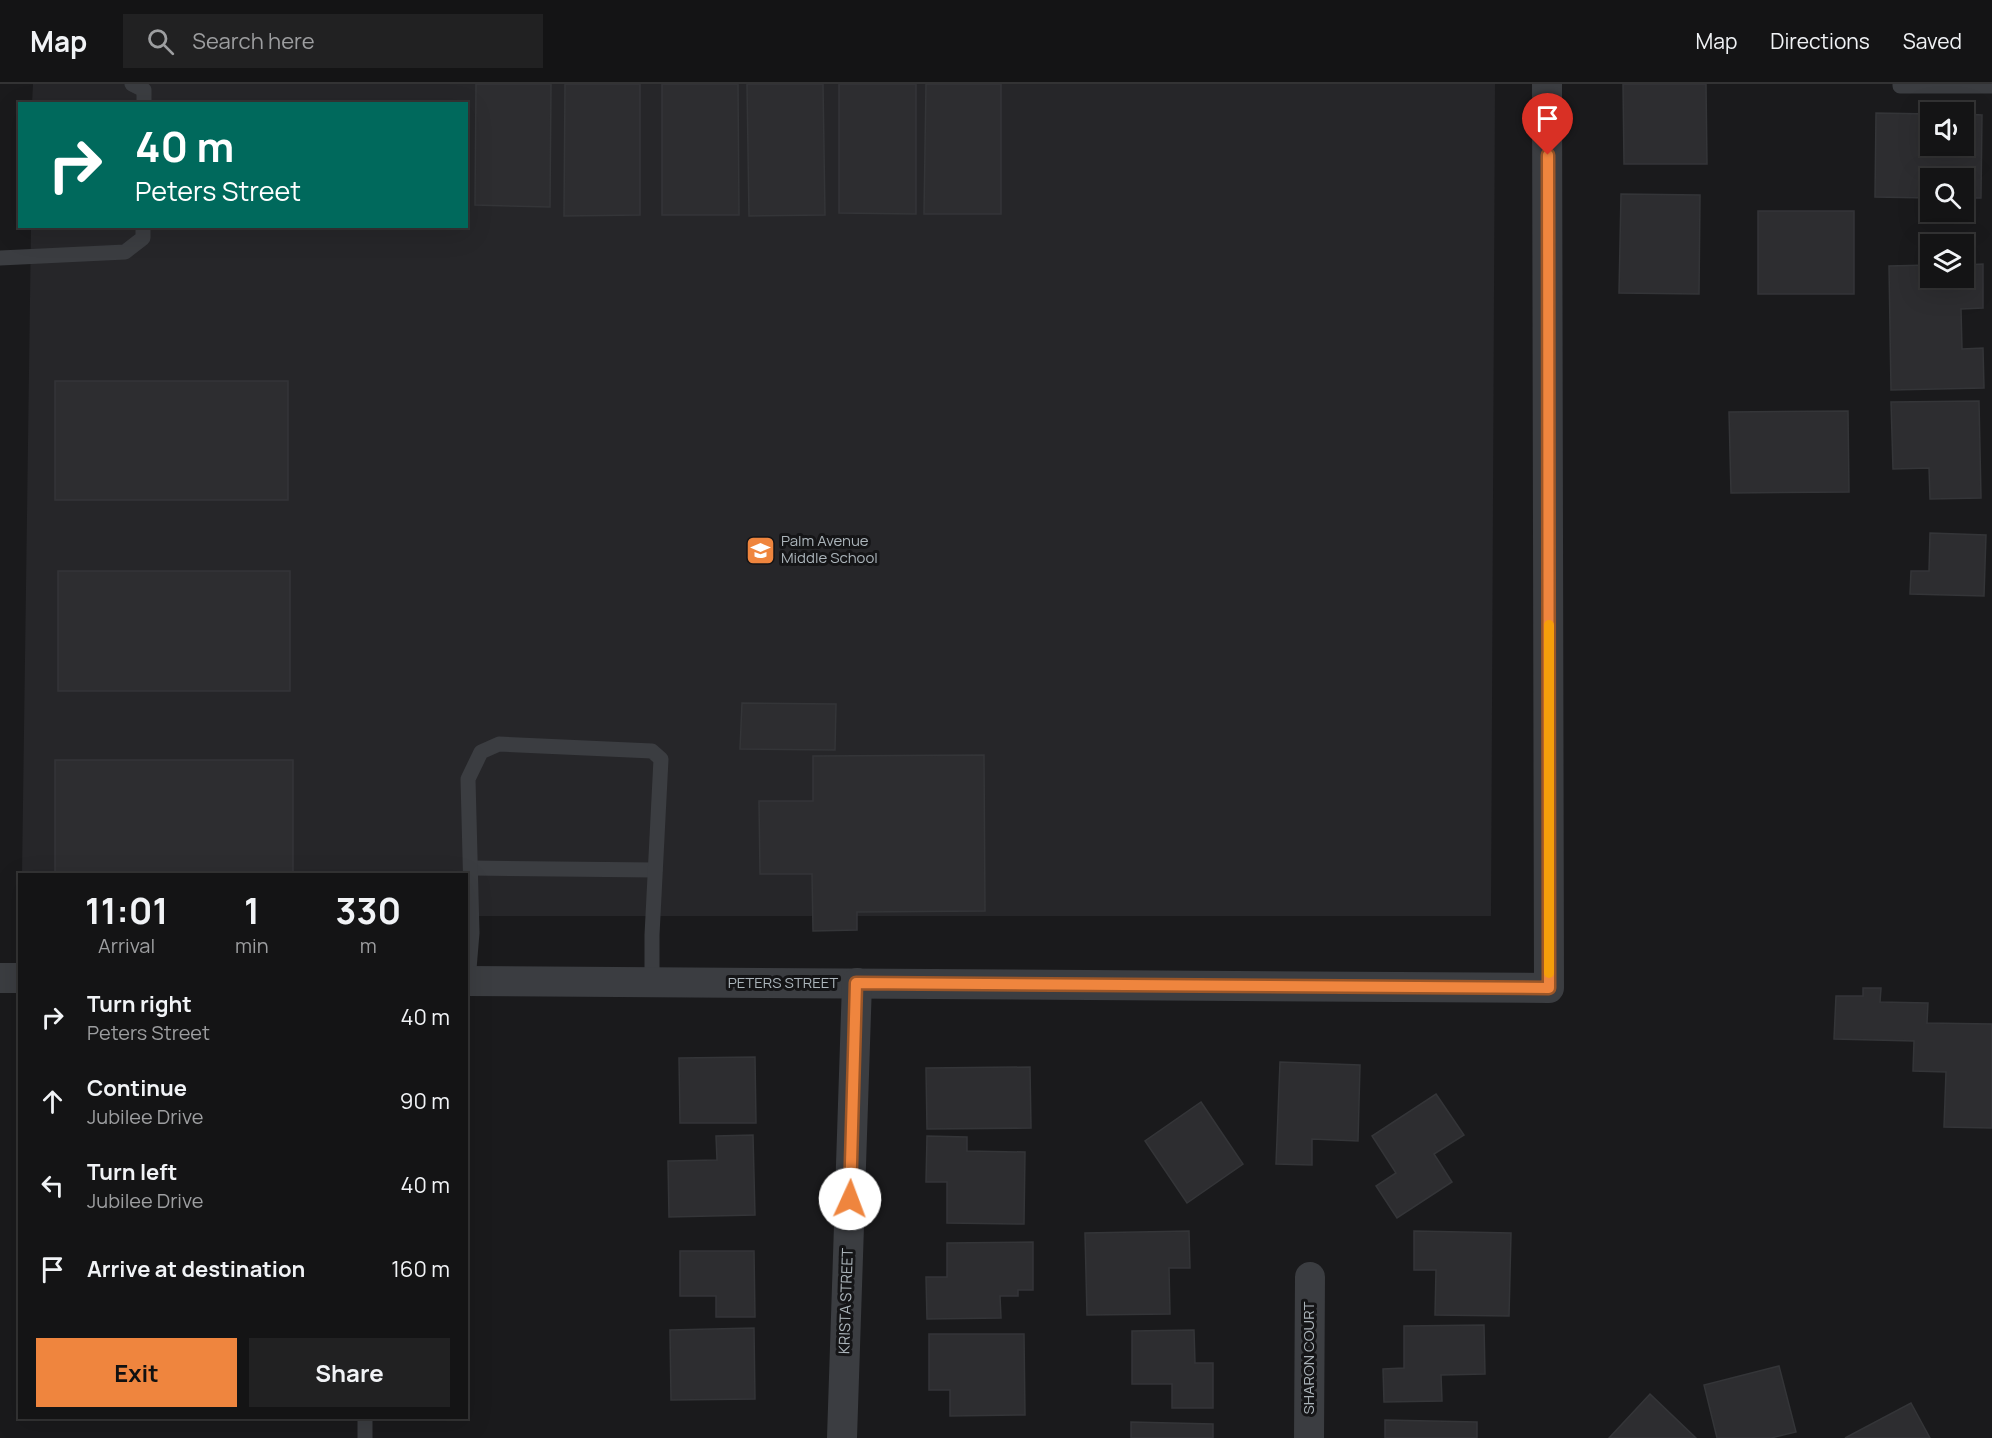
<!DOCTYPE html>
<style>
:root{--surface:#141415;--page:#212122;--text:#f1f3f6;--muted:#9d9ea0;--line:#333334;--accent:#ef853e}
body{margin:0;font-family:Manrope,sans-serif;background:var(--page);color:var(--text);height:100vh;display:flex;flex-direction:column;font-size:22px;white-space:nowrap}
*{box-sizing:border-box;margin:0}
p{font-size:20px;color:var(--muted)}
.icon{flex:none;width:33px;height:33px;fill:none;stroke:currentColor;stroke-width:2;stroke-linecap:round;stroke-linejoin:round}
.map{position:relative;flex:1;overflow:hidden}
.panel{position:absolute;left:18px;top:789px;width:450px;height:546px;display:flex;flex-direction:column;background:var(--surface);border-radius:0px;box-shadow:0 6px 24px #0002,0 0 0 2px var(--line)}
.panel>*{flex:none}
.top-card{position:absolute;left:18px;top:18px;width:450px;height:126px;border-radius:0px;box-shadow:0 6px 24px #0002,0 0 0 2px var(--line);background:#00695c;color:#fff;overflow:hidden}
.fabs{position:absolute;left:1920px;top:18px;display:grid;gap:12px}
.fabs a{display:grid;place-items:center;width:54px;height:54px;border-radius:0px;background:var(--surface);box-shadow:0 6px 24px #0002,0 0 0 2px var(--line);font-size:30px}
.pin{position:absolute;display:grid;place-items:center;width:51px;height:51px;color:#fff;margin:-62px -26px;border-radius:50% 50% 50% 0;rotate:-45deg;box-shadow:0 0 6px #0007}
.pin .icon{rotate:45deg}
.me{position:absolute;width:66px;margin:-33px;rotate:2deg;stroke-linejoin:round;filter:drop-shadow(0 0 4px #0008)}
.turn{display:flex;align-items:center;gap:21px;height:126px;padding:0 18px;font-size:27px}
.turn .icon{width:78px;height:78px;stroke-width:2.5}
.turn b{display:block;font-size:42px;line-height:51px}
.eta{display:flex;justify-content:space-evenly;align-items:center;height:102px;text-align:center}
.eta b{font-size:36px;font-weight:700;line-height:42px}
.action{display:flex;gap:12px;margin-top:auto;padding:12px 18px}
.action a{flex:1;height:69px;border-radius:0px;background:var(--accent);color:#111;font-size:24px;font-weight:700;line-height:69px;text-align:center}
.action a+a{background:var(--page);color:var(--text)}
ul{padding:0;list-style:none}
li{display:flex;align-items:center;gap:18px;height:84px;padding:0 18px}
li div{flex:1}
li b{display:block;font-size:22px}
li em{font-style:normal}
header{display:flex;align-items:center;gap:36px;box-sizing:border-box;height:84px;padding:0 30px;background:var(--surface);border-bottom:2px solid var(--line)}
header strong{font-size:28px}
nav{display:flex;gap:33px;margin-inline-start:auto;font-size:21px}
.search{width:420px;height:54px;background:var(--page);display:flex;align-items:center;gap:15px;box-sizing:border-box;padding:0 21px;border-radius:0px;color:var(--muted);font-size:22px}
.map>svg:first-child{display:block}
</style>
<header>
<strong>Map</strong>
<div class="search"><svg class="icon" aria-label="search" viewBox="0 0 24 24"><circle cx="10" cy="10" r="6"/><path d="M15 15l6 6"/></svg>Search here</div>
<nav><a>Map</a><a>Directions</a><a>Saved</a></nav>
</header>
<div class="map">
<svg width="1992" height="1354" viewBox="0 0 1992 1354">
<rect width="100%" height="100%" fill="#1a1a1c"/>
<polygon fill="#262629" points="33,0 1495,0 1491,832 467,832 466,790 22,790 31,143 466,142 466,20 32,20"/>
<g fill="#2d2d30" stroke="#343538" stroke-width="1.5">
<polygon points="476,0 551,0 550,123 475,121"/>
<polygon points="565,0 640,0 640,131 564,132"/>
<polygon points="662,0 738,0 739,131 662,131"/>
<polygon points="747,0 823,0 825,131 749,132"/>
<polygon points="839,0 916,0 916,130 839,129"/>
<polygon points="926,0 1001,0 1001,130 924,130"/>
<polygon points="1623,0 1706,0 1707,80 1624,80"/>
<polygon points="1876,29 1930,30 1930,62 1964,62 1964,30 1982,31 1981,114 1964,114 1964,94 1930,94 1930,114 1875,113"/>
<polygon points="1621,110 1700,111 1699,210 1619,209"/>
<rect x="1758" y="127" width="96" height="83"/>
<polygon points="1983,180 1983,224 1961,225 1962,265 1983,264 1984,304 1891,306 1889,182 1930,181 1930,194 1964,194 1964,181"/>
<rect x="55" y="297" width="233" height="119"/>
<polygon points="1979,317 1981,414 1930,415 1929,384 1893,385 1891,318"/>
<polygon points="1848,327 1849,408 1731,409 1729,328"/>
<polygon points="1930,449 1986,451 1984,512 1910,510 1911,487 1929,487"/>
<rect x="58" y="487" width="232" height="120"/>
<polygon points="742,619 836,620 835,666 740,665"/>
<polygon points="984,671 985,827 857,828 857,846 813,847 812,790 760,790 759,717 813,717 813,672"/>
<rect x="55" y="676" width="238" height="114"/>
<polygon points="1863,904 1881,904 1880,918 1928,919 1927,939 1992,940 1992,1044 1944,1043 1946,988 1913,987 1914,957 1834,955 1836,912 1863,912"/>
<polygon points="755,973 756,1039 680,1039 679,974"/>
<polygon points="1280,978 1360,981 1358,1057 1312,1055 1312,1081 1276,1080"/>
<polygon points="1030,983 1031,1044 927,1045 926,984"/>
<polygon points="1436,1010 1464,1051 1434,1070 1452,1098 1397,1134 1376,1102 1396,1089 1372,1052"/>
<polygon points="1201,1018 1243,1080 1187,1119 1145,1057"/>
<polygon points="753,1051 755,1131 669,1133 668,1077 717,1076 716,1052"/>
<polygon points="927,1052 967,1053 967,1067 1025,1068 1024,1140 947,1139 947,1098 926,1098"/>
<polygon points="1189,1147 1190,1184 1169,1184 1170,1230 1087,1231 1085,1149"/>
<polygon points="1414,1147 1511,1149 1509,1232 1435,1231 1436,1186 1414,1186"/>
<polygon points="1033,1158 1033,1206 1018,1206 1018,1212 1000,1212 1001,1234 927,1235 926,1193 947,1193 947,1159"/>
<polygon points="680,1167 754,1167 755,1233 716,1233 716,1212 680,1212"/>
<polygon points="1484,1241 1485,1290 1441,1291 1442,1317 1384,1318 1383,1285 1404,1284 1404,1242"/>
<polygon points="754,1244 755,1315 671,1316 670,1246"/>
<polygon points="1194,1246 1195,1279 1213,1279 1213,1324 1172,1324 1172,1300 1132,1300 1132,1247"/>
<polygon points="929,1250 1024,1250 1025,1331 950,1332 950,1306 929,1306"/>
<polygon points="1779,1282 1796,1348 1771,1354 1717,1354 1704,1301"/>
<polygon points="1650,1310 1696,1354 1609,1354"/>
<polygon points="1911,1319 1930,1354 1845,1354"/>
<polygon points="1385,1336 1477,1338 1477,1354 1385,1354"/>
<polygon points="1131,1338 1213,1340 1213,1354 1131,1354"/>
</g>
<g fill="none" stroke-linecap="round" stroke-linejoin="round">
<g stroke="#3b3d41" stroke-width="15">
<polyline points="132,0 144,6 144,20"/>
<polyline points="1900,0 1900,2 1992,2"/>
<polyline points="0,174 125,168 143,154 143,142"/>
<polyline points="471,784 655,786"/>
<polyline points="468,897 472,849 468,695 481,668 499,660 652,667 661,675 652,851 652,898"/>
<polyline points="365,1334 365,1354"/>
</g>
<g stroke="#3b3d41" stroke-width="30">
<polyline points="0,894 20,894"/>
<polyline points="466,897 1549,904 1547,0"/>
<polyline points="842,1354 857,899"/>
<polyline points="1309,1354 1310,1193"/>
</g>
</g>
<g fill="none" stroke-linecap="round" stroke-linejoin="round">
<defs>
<polyline id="route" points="850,1115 856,899 1549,904 1548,71"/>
</defs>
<use href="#route" stroke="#9b5628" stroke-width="15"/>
<use href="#route" stroke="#ef853e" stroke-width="10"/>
<polyline stroke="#f59e0b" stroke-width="10" points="1549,541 1549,889"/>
</g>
<defs>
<symbol id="school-square" viewBox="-11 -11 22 22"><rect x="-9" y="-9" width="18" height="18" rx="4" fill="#ef853e" stroke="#151517"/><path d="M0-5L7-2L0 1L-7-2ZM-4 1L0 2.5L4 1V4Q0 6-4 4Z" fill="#fff"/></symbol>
</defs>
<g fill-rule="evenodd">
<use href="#school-square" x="744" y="450" width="33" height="33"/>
</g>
<g text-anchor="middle" stroke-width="6" stroke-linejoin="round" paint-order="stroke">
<g font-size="15" fill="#acb5bb" stroke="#151517" text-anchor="start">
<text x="781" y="462">Palm Avenue<tspan x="781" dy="17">Middle School</tspan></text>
</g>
<g font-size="15" fill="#acb5bb" stroke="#151517">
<text x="783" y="904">PETERS STREET</text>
<text transform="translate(846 1217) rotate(-88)" y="5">KRISTA STREET</text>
<text transform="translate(1309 1274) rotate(-90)" y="5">SHARON COURT</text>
</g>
</g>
</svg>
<div class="fabs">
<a><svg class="icon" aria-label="sound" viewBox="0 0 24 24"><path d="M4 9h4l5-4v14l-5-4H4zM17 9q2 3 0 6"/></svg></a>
<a><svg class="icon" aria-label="search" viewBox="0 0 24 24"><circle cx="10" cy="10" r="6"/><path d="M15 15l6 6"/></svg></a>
<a><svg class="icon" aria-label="layers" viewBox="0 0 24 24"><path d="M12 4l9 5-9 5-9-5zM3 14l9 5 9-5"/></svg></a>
</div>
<div class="pin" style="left:1548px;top:71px;background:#d93025"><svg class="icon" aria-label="arrive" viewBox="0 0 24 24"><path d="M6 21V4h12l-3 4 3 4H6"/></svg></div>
<svg class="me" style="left:850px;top:1115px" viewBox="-20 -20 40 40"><circle r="19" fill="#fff"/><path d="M0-13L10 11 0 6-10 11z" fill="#ef853e"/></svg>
<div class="top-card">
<div class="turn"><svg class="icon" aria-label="right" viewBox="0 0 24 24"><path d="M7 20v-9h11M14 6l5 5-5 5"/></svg><div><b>40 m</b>Peters Street</div></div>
</div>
<section class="panel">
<div class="eta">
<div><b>11:01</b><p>Arrival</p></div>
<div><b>1</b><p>min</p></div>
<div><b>330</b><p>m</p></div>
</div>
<ul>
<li><svg class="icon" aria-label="right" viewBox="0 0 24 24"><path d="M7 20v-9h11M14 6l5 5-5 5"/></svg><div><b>Turn right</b><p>Peters Street</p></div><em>40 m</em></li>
<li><svg class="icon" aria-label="ahead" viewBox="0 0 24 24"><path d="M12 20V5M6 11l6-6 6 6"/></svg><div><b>Continue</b><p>Jubilee Drive</p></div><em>90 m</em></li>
<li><svg class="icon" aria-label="left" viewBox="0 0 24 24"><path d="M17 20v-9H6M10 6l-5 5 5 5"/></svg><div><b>Turn left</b><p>Jubilee Drive</p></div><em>40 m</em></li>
<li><svg class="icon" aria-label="arrive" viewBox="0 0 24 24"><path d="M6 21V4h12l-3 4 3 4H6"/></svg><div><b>Arrive at destination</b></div><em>160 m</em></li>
</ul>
<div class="action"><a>Exit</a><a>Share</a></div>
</section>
</div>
